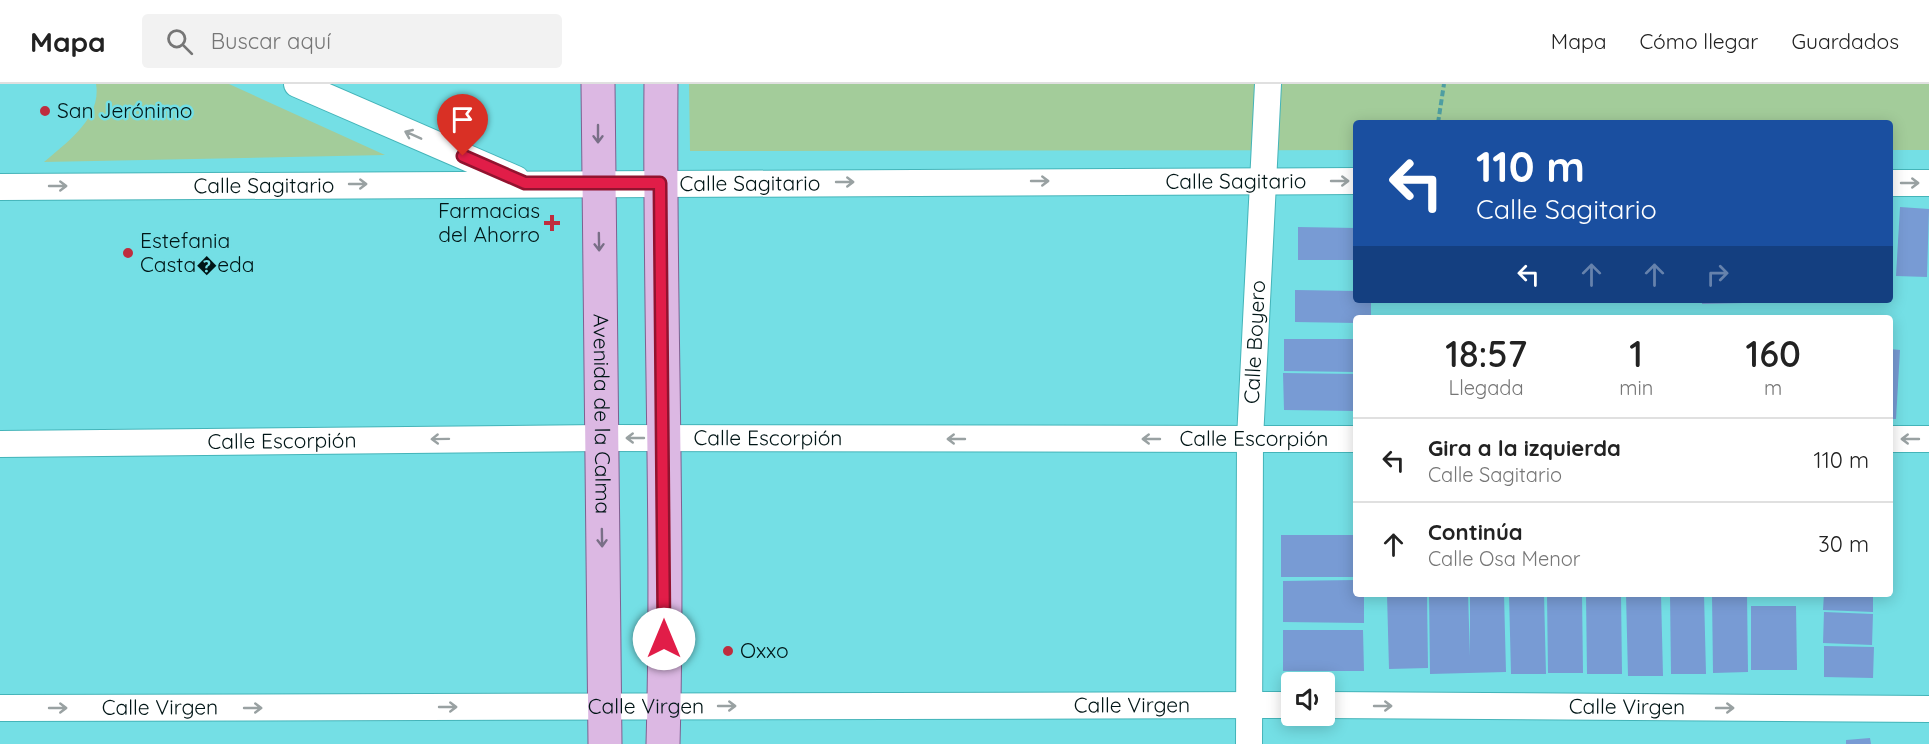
<!DOCTYPE html>
<html lang="es">
<meta charset="utf-8">
<style>
:root{--surface:#fff;--page:#f2f2f2;--text:#222;--muted:#767676;--line:#e0e0e0}
body{margin:0;font-family:Quicksand,sans-serif;background:var(--page);color:var(--text);height:100vh;display:flex;flex-direction:column;font-size:22px;white-space:nowrap}
*{box-sizing:border-box;margin:0}
p{font-size:20px;color:var(--muted)}
.icon{flex:none;width:33px;height:33px;fill:none;stroke:currentColor;stroke-width:2;stroke-linecap:round;stroke-linejoin:round}
.map{position:relative;flex:1;overflow:hidden}
.panel{position:absolute;left:1353px;top:231px;width:540px;height:282px;display:flex;flex-direction:column;background:var(--surface);border-radius:6px;box-shadow:0 3px 15px #0003}
.panel>*{flex:none}
.banner{position:absolute;left:1353px;top:36px;width:540px;height:183px;border-radius:6px;box-shadow:0 3px 15px #0003;background:#1a4fa0;color:#fff;overflow:hidden}
.controls{position:absolute;left:1281px;top:588px;display:grid;gap:12px}
.controls a{display:grid;place-items:center;width:54px;height:54px;border-radius:6px;background:var(--surface);box-shadow:0 3px 15px #0003;font-size:30px}
.pin{position:absolute;display:grid;place-items:center;width:51px;height:51px;color:#fff;margin:-62px -26px;border-radius:50% 50% 50% 0;rotate:-45deg;box-shadow:0 0 6px #0007}
.pin .icon{rotate:45deg}
.me{position:absolute;width:66px;margin:-33px;rotate:0deg;stroke-linejoin:round;filter:drop-shadow(0 0 4px #0008)}
.turn{display:flex;align-items:center;gap:21px;height:126px;padding:0 24px;font-size:27px}
.turn .icon{width:78px;height:78px;stroke-width:2.5}
.turn b{display:block;font-size:42px;line-height:51px}
.lanes{display:flex;align-items:center;height:57px;padding:0 24px;background:#0003;justify-content:center;gap:30px;direction:ltr}
.lanes .off{opacity:.35}
.eta{display:flex;justify-content:space-evenly;align-items:center;height:102px;text-align:center}
.eta b{font-size:36px;font-weight:600;line-height:42px}
ul{padding:0;list-style:none}
li{display:flex;align-items:center;gap:18px;height:84px;padding:0 24px;border-top:2px solid var(--line)}
li div{flex:1}
li b{display:block;font-size:22px}
li em{font-style:normal}
header{display:flex;align-items:center;gap:36px;box-sizing:border-box;height:84px;padding:0 30px;background:var(--surface);border-bottom:2px solid var(--line)}
header strong{font-size:28px}
nav{display:flex;gap:33px;margin-inline-start:auto;font-size:21px}
.search{width:420px;height:54px;background:var(--page);display:flex;align-items:center;gap:15px;box-sizing:border-box;padding:0 21px;border-radius:6px;color:var(--muted);font-size:22px}
.map>svg:first-child{display:block}
</style>
<header>
<strong>Mapa</strong>
<div class="search"><svg class="icon" aria-label="search" viewBox="0 0 24 24"><circle cx="10" cy="10" r="6"/><path d="M15 15l6 6"/></svg>Buscar aquí</div>
<nav><a>Mapa</a><a>Cómo llegar</a><a>Guardados</a></nav>
</header>
<div class="map">
<svg width="1929" height="660" viewBox="0 0 1929 660">
<rect width="100%" height="100%" fill="#74dfe5"/>
<g fill="#a3cc9a">
<path d="M96,0H229L385,71L44,78C66,59 102,34 96,0Z"/>
<polygon points="689,0 1929,0 1929,66 1890,66 1890,39 1356,39 1356,66 690,67"/>
</g>
<g fill="#789bd4">
<polygon points="1900,123 1929,125 1927,193 1896,192"/>
<polygon points="1298,143 1356,144 1356,176 1298,176"/>
<polygon points="1295,206 1356,207 1356,216 1371,216 1371,234 1356,234 1356,239 1295,238"/>
<polygon points="1702,216 1743,216 1743,219 1702,220"/>
<polygon points="1284,255 1356,255 1356,288 1284,287"/>
<polygon points="1890,265 1900,266 1896,335 1890,335"/>
<polygon points="1283,289 1356,290 1356,327 1284,326"/>
<rect x="1281" y="451" width="75" height="42"/>
<polygon points="1356,496 1356,510 1364,510 1364,539 1283,538 1283,497"/>
<polygon points="1387,510 1427,510 1428,584 1389,585"/>
<polygon points="1429,510 1468,510 1470,572 1470,510 1504,510 1506,588 1430,590"/>
<polygon points="1509,510 1544,510 1546,590 1511,590"/>
<polygon points="1547,510 1582,510 1583,589 1548,589"/>
<polygon points="1586,510 1621,510 1622,590 1587,590"/>
<polygon points="1626,510 1661,510 1663,592 1628,592"/>
<polygon points="1670,510 1704,510 1706,590 1671,590"/>
<polygon points="1712,510 1747,510 1748,588 1713,589"/>
<polygon points="1824,510 1873,510 1873,528 1823,526"/>
<polygon points="1751,522 1796,522 1797,586 1751,586"/>
<polygon points="1824,528 1873,530 1872,561 1823,559"/>
<polygon points="1283,546 1363,546 1364,587 1283,587"/>
<polygon points="1824,562 1874,563 1873,594 1824,593"/>
<polygon points="1870,654 1871,660 1846,660 1846,656"/>
</g>
<g fill="none" stroke-linecap="round" stroke-linejoin="round">
<defs>
<g id="minor">
<polyline points="297,0 516,95"/>
<polyline points="1890,99 1929,99"/>
<path id="s1" d="M0,103L1356,97"/>
<polyline points="1890,355 1929,355"/>
<path id="s2" d="M0,360L601,354L1356,355"/>
<path id="s3" d="M1324,621L1929,625"/>
<path id="s4" d="M0,624L1292,621"/>
<path id="s5" d="M1249,660L1250,355L1268,0"/>
</g>
<g id="primary">
<path id="s6" d="M598,0L605,660"/>
<path d="M661,0C659,220 669,440 663,660"/>
</g>
</defs>
<use href="#minor" stroke="#44b4b9" stroke-width="28"/>
<use href="#primary" stroke="#7f6090" stroke-width="35"/>
<polyline stroke="#4e9ea2" stroke-width="4" stroke-dasharray="6 3" stroke-linecap="butt" points="1438,39 1444,0"/>
<use href="#minor" stroke="#fff" stroke-width="26"/>
<use href="#primary" stroke="#dcb8e3" stroke-width="33"/>
</g>
<defs><path id="oneway-shaft" d="M-6 0H5M1.5-3L5.5 0L1.5 3" fill="none" stroke-width="1.6" stroke-linecap="round" stroke-linejoin="round" transform="scale(1.5)"/></defs>
<g stroke="#796f87">
<use href="#oneway-shaft" transform="translate(598 50) rotate(90)"/>
<use href="#oneway-shaft" transform="translate(599 158) rotate(89)"/>
<use href="#oneway-shaft" transform="translate(602 454) rotate(89)"/>
</g>
<g stroke="#99a1a2">
<use href="#oneway-shaft" transform="translate(413 51) rotate(-156)"/>
<use href="#oneway-shaft" transform="translate(1040 97)"/>
<use href="#oneway-shaft" transform="translate(1340 97)"/>
<use href="#oneway-shaft" transform="translate(845 98)"/>
<use href="#oneway-shaft" transform="translate(1910 99)"/>
<use href="#oneway-shaft" transform="translate(358 100)"/>
<use href="#oneway-shaft" transform="translate(58 102)"/>
<use href="#oneway-shaft" transform="translate(635 354) rotate(-180)"/>
<use href="#oneway-shaft" transform="translate(440 355) rotate(179)"/>
<use href="#oneway-shaft" transform="translate(956 355) rotate(-180)"/>
<use href="#oneway-shaft" transform="translate(1151 355) rotate(-180)"/>
<use href="#oneway-shaft" transform="translate(1910 355) rotate(-180)"/>
<use href="#oneway-shaft" transform="translate(727 622)"/>
<use href="#oneway-shaft" transform="translate(1383 622)"/>
<use href="#oneway-shaft" transform="translate(448 623)"/>
<use href="#oneway-shaft" transform="translate(58 624)"/>
<use href="#oneway-shaft" transform="translate(253 624)"/>
<use href="#oneway-shaft" transform="translate(1725 624)"/>
</g>
<g fill="none" stroke-linecap="round" stroke-linejoin="round">
<defs>
<polyline id="route" points="463,72 525,99 660,99 664,555"/>
</defs>
<use href="#route" stroke="#92132f" stroke-width="15"/>
<use href="#route" stroke="#e11d48" stroke-width="10"/>
</g>
<g fill="#be2d3e" stroke="#74dfe5" stroke-width="2">
<circle cx="45" cy="27" r="6"/>
<path d="M549 130h6v6h6v6h-6v6h-6v-6h-6v-6h6z"/>
<circle cx="128" cy="169" r="6"/>
<circle cx="728" cy="567" r="6"/>
</g>
<g text-anchor="middle" stroke-width="5" stroke-linejoin="round" paint-order="stroke">
<g font-size="21" fill="#001516" stroke="#74dfe5" text-anchor="start">
<text x="57" y="34">San Jerónimo</text>
<text x="540" y="134" text-anchor="end">Farmacias<tspan x="540" dy="24">del Ahorro</tspan></text>
<text x="140" y="164">Estefania<tspan x="140" dy="24">Casta�eda</tspan></text>
<text x="740" y="574">Oxxo</text>
</g>
<g font-size="21" fill="#001516" stroke="#74dfe5">
<text dy="7" stroke="none"><textPath href="#s1" startOffset="1236">Calle Sagitario</textPath></text>
<text dy="7" stroke="none"><textPath href="#s1" startOffset="750">Calle Sagitario</textPath></text>
<text dy="7" stroke="none"><textPath href="#s1" startOffset="264">Calle Sagitario</textPath></text>
<text dy="7" stroke="none"><textPath href="#s5" startOffset="402">Calle Boyero</textPath></text>
<text dy="7" stroke="none"><textPath href="#s6" startOffset="330">Avenida de la Calma</textPath></text>
<text dy="7" stroke="none"><textPath href="#s2" startOffset="768">Calle Escorpión</textPath></text>
<text dy="7" stroke="none"><textPath href="#s2" startOffset="1254">Calle Escorpión</textPath></text>
<text dy="7" stroke="none"><textPath href="#s2" startOffset="282">Calle Escorpión</textPath></text>
<text dy="7" stroke="none"><textPath href="#s4" startOffset="1132">Calle Virgen</textPath></text>
<text dy="7" stroke="none"><textPath href="#s4" startOffset="646">Calle Virgen</textPath></text>
<text dy="7" stroke="none"><textPath href="#s3" startOffset="303">Calle Virgen</textPath></text>
<text dy="7" stroke="none"><textPath href="#s4" startOffset="160">Calle Virgen</textPath></text>
</g>
</g>
</svg>
<div class="controls">
<a><svg class="icon" aria-label="sound" viewBox="0 0 24 24"><path d="M4 9h4l5-4v14l-5-4H4zM17 9q2 3 0 6"/></svg></a>
</div>
<div class="pin" style="left:463px;top:72px;background:#d93025"><svg class="icon" aria-label="arrive" viewBox="0 0 24 24"><path d="M6 21V4h12l-3 4 3 4H6"/></svg></div>
<svg class="me" style="left:664px;top:555px" viewBox="-20 -20 40 40"><circle r="19" fill="#fff"/><path d="M0-13L10 11 0 6-10 11z" fill="#e11d48"/></svg>
<div class="banner">
<div class="turn"><svg class="icon" aria-label="left" viewBox="0 0 24 24"><path d="M17 20v-9H6M10 6l-5 5 5 5"/></svg><div><b>110 m</b>Calle Sagitario</div></div>
<div class="lanes"><svg class="icon" aria-label="left" viewBox="0 0 24 24"><path d="M17 20v-9H6M10 6l-5 5 5 5"/></svg><svg class="icon off" aria-label="ahead" viewBox="0 0 24 24"><path d="M12 20V5M6 11l6-6 6 6"/></svg><svg class="icon off" aria-label="ahead" viewBox="0 0 24 24"><path d="M12 20V5M6 11l6-6 6 6"/></svg><svg class="icon off" aria-label="right" viewBox="0 0 24 24"><path d="M7 20v-9h11M14 6l5 5-5 5"/></svg></div>
</div>
<section class="panel">
<div class="eta">
<div><b>18:57</b><p>Llegada</p></div>
<div><b>1</b><p>min</p></div>
<div><b>160</b><p>m</p></div>
</div>
<ul>
<li><svg class="icon" aria-label="left" viewBox="0 0 24 24"><path d="M17 20v-9H6M10 6l-5 5 5 5"/></svg><div><b>Gira a la izquierda</b><p>Calle Sagitario</p></div><em>110 m</em></li>
<li><svg class="icon" aria-label="ahead" viewBox="0 0 24 24"><path d="M12 20V5M6 11l6-6 6 6"/></svg><div><b>Continúa</b><p>Calle Osa Menor</p></div><em>30 m</em></li>
</ul>
</section>
</div>
